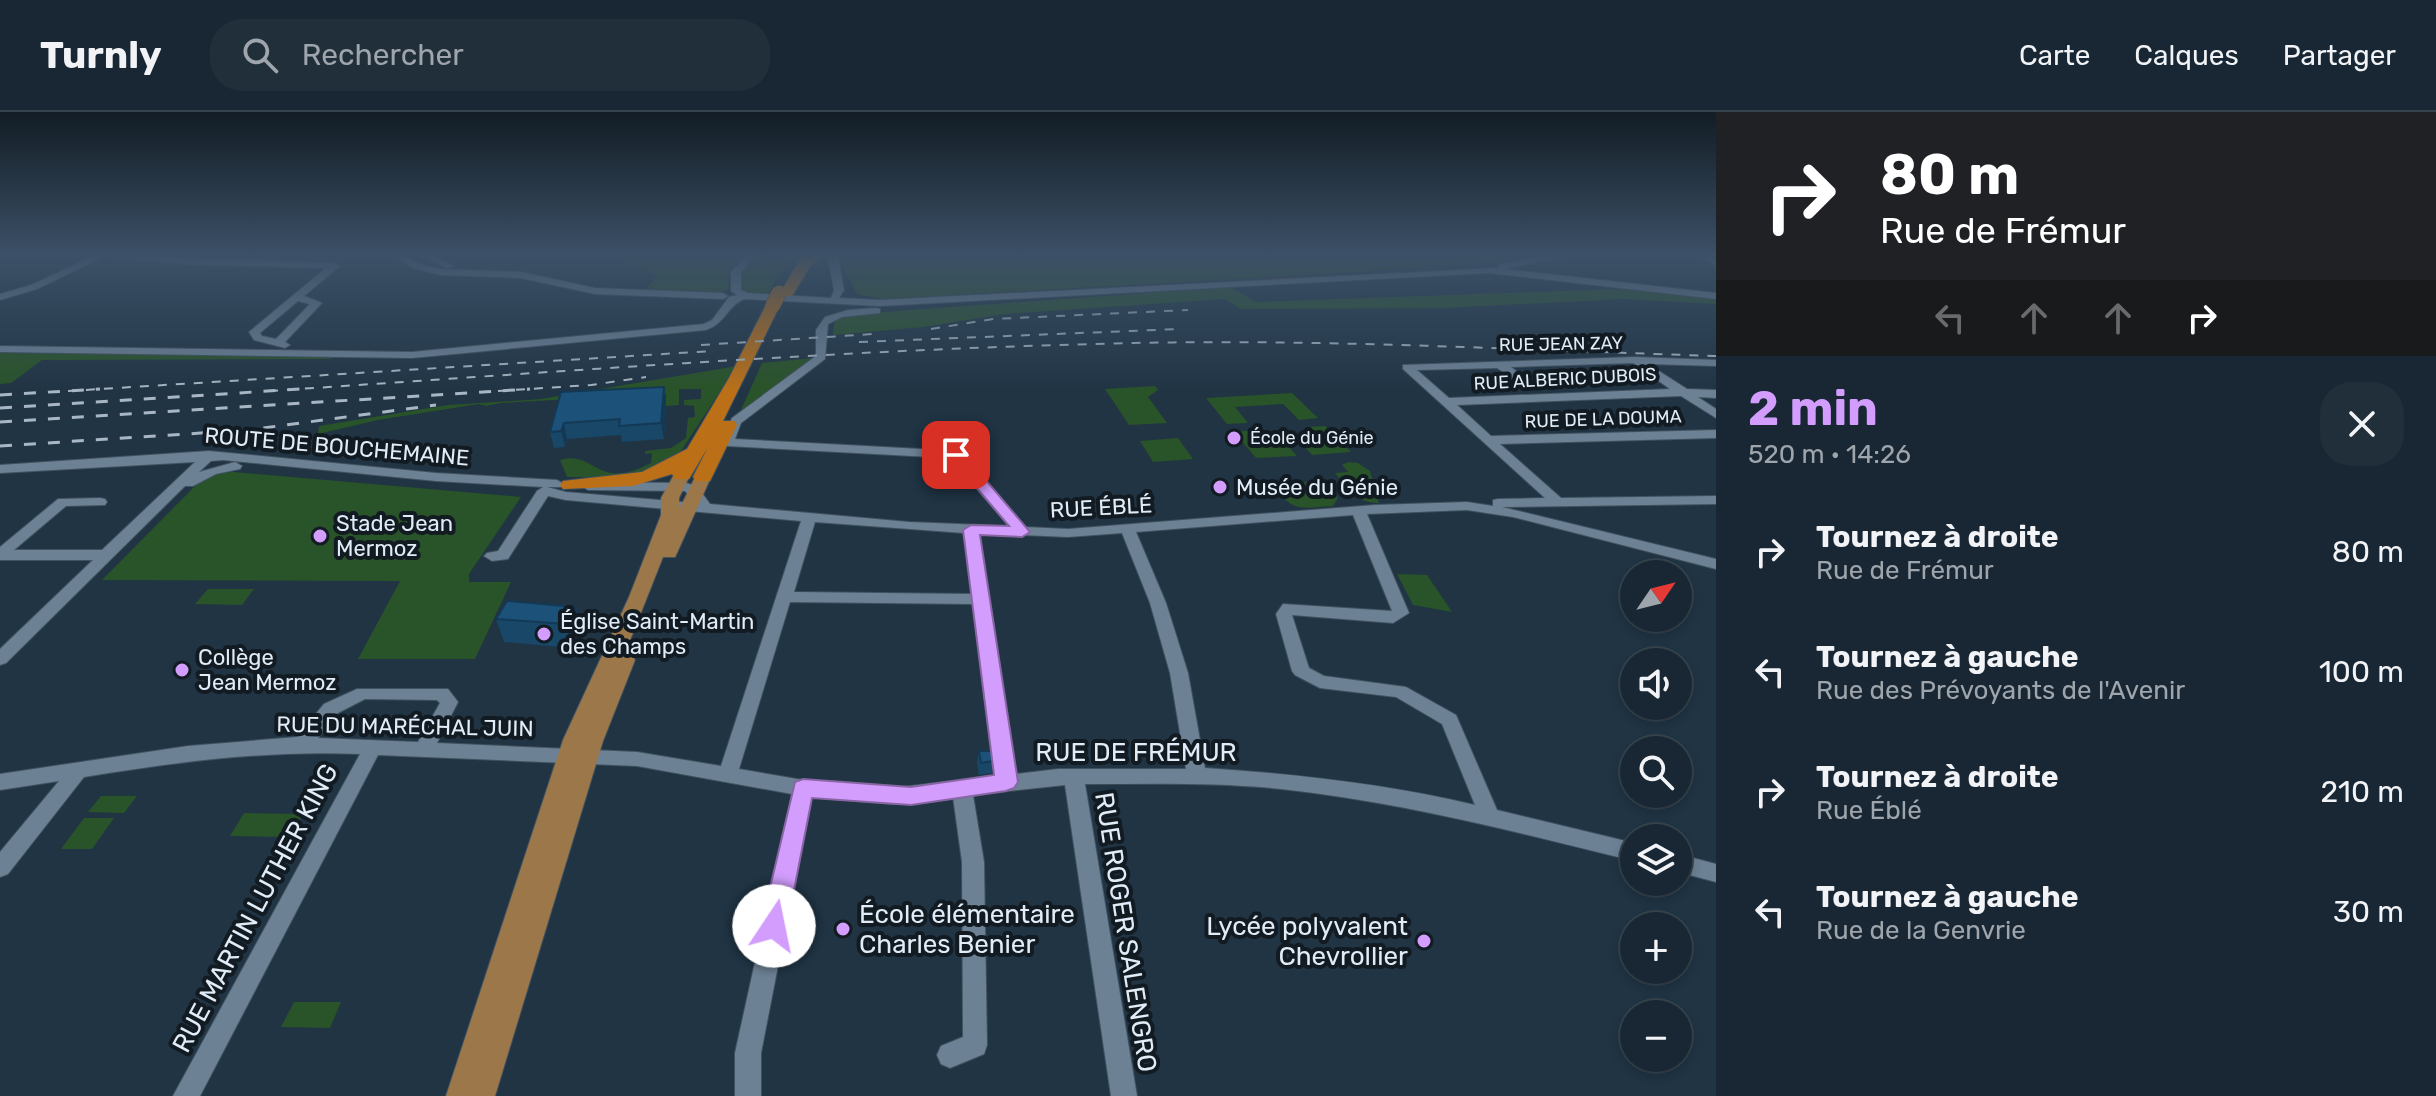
<!DOCTYPE html>
<html lang="fr">
<meta charset="utf-8">
<style>
:root{--surface:#182733;--page:#212f3b;--text:#f1f3f6;--muted:#9fa5ac;--line:#36444e;--accent:#d29dfd}
body{margin:0;font-family:Rubik,sans-serif;background:var(--page);color:var(--text);height:100vh;display:flex;flex-direction:column;font-size:30px;white-space:nowrap}
*{box-sizing:border-box;margin:0}
p{font-size:26px;color:var(--muted)}
.icon{flex:none;width:44px;height:44px;fill:none;stroke:currentColor;stroke-width:2;stroke-linecap:round;stroke-linejoin:round}
.map{position:relative;flex:1;overflow:hidden}
.sheet{display:flex;flex-direction:column;background:var(--surface);width:720px}
.sheet>*{flex:none}
.guide{background:#202124;color:#fff;overflow:hidden}
.needle{width:52px;rotate:55deg}
.tools{position:absolute;left:1620px;top:448px;display:grid;gap:16px}
.tools a{display:grid;place-items:center;width:72px;height:72px;border-radius:50%;background:var(--surface);box-shadow:0 4px 12px #0003,0 0 0 2px var(--line);font-size:40px}
.pin{position:absolute;display:grid;place-items:center;width:68px;height:68px;color:#fff;margin:-34px;border-radius:16px;box-shadow:0 4px 12px #0006}
.me{position:absolute;width:88px;margin:-44px;rotate:11deg;stroke-linejoin:round;filter:drop-shadow(0 0 6px #0008)}
.turn{display:flex;align-items:center;gap:28px;height:168px;padding:0 32px;font-size:36px}
.turn .icon{width:104px;height:104px;stroke-width:2.5}
.turn b{display:block;font-size:56px;line-height:68px}
.lanes{display:flex;align-items:center;height:76px;padding:0 32px;background:#0003;justify-content:center;gap:40px;direction:ltr}
.lanes .off{opacity:.35}
.round{display:grid;place-items:center;flex:none;width:84px;height:84px;border-radius:32px;background:var(--page)}
.head{display:flex;align-items:center;justify-content:space-between;height:136px;padding:0 32px}
h1{font-size:48px;font-weight:700;line-height:60px;color:var(--accent)}
ul{padding:0;list-style:none}
li{display:flex;align-items:center;gap:24px;height:120px;padding:0 32px}
li div{flex:1}
li b{display:block;font-size:30px}
li em{font-style:normal}
header{display:flex;align-items:center;gap:48px;box-sizing:border-box;height:112px;padding:0 40px;background:var(--surface);border-bottom:2px solid var(--line)}
header strong{font-size:38px}
nav{display:flex;gap:44px;margin-inline-start:auto;font-size:28px}
.search{width:560px;height:72px;background:var(--page);display:flex;align-items:center;gap:20px;box-sizing:border-box;padding:0 28px;border-radius:32px;color:var(--muted);font-size:30px}
main{display:flex;flex:1;min-height:0}
.map>svg:first-child{display:block}
</style>
<header>
<strong>Turnly</strong>
<div class="search"><svg class="icon" aria-label="search" viewBox="0 0 24 24"><circle cx="10" cy="10" r="6"/><path d="M15 15l6 6"/></svg>Rechercher</div>
<nav><a>Carte</a><a>Calques</a><a>Partager</a></nav>
</header>
<main>
<div class="map">
<svg width="1716" height="984" viewBox="0 0 1716 984">
<rect width="100%" height="100%" fill="#203444"/>
<g fill="#295328">
<polygon points="628,143 742,143 728,163 729,177 715,182 643,180 657,164 627,151"/>
<path d="M778,143L788,148L767,183L744,180L738,169C742,148 757,143 778,143Z"/>
<polygon points="841,143 1531,143 1480,151 1342,161 882,187 857,182 839,147"/>
<polygon points="1230,175 1256,190 1618,177 1716,187 1716,192 1623,187 1443,196 1241,197 1225,187 1004,202 923,215 833,223 835,207 870,201"/>
<polygon points="0,241 338,244 329,247 42,248 11,271 0,272"/>
<polygon points="814,246 742,300 740,300 762,251"/>
<path d="M737,254L675,348L628,366L567,365L560,348C595,337 596,380 651,351L652,341L645,342V339L671,336L686,326L688,306L695,305L694,294L684,293V288L701,287V277H679V293L666,294V282L500,291L486,294L479,292L378,308L318,322L319,314L448,293L541,287Z"/>
<polygon points="1155,274 1158,278 1148,285 1167,311 1129,313 1105,277"/>
<polygon points="1292,281 1318,306 1299,308 1283,292 1235,295 1248,311 1227,312 1206,286"/>
<polygon points="1325,314 1351,340 1312,343 1303,333 1322,331 1306,315"/>
<polygon points="1254,318 1269,335 1288,334 1297,344 1256,346 1234,320"/>
<polygon points="1178,326 1193,347 1153,350 1140,329"/>
<path d="M1348,350L1358,351L1370,359L1379,391C1358,392 1348,376 1335,361L1348,360L1342,353Z"/>
<polygon points="233,360 521,385 469,462 469,470 511,470 475,547 358,547 400,469 102,468 198,371 220,361"/>
<path d="M1315,369L1327,374L1338,386L1333,394C1300,396 1295,401 1272,374Z"/>
<polygon points="1397,462 1427,463 1452,500 1413,493"/>
<polygon points="208,477 254,477 242,493 195,492"/>
<polygon points="101,684 137,684 124,701 88,700"/>
<polygon points="244,701 303,702 290,725 230,724"/>
<polygon points="84,706 114,706 92,737 61,737"/>
<polygon points="294,890 341,890 330,916 281,915"/>
</g>
<g fill="none" stroke-linecap="round" stroke-linejoin="round">
<defs>
<g id="minor">
<polygon points="96,143 107,143 37,177 0,188 0,182 31,173"/>
<path d="M111,143L335,151L340,154L304,184L322,191L285,230L290,233L285,236L254,228L249,220L326,156L197,153L115,146ZM298,189L310,192L276,227L262,224L260,221Z"/>
<polygon points="393,143 403,143 419,152 441,157 521,160 595,176 723,181 728,184 723,187 595,182 521,166 441,163 413,156"/>
<polygon points="420,143 431,143 454,154 446,156"/>
<path d="M747,143L755,144L741,160V178L748,181L831,186L834,178L828,146L833,143L838,146L844,178L839,186L880,188L1497,156L1501,152L1553,143H1570L1505,157L1716,181V187L1489,161L880,194L744,187C727,194 726,211 706,218L412,246L0,240V234L412,240L704,212L712,208L729,185L737,183L731,179V160Z"/>
<polygon points="1700,143 1710,143 1716,147 1716,154"/>
<path d="M876,196L880,197V201L842,205L828,212L825,247L741,311L735,327L959,339L1025,415L1068,417L1375,393L1467,390L1493,394V388L1498,387L1545,386L1403,257V253L1635,245L1716,248V254L1648,252L1687,277L1716,278V286L1698,285L1716,297V306L1681,284L1457,293L1491,324L1716,318V326L1500,332L1561,386L1716,384V392L1502,395L1716,447V457L1513,405L1467,398L1367,402L1409,501L1393,511L1292,503L1309,556L1324,564L1406,575L1456,603L1497,698L1634,731V749C1517,720 1401,690 1281,677C1216,670 1150,672 1085,672L1137,984H1111L1065,673L973,683L984,750L987,933L984,942L950,956L941,952L937,943L941,934L963,925L962,750L953,685L893,692L811,685L761,941V984H735V941L792,682L637,654L378,643L200,984H173L360,642C267,638 176,650 84,665L8,762L0,765V740L59,669L0,678V662L188,634L297,625L324,592L357,577H448L458,590L437,631L637,640L721,654L801,409L566,388L548,384L508,447L492,449L484,444L487,441L498,439L537,379L543,375L436,369L223,348L211,349L199,360L235,350L242,354L240,357L216,362L193,374H185L6,551L0,553V537L93,448H0V435L58,387L100,386L105,387L107,390L105,393L66,394L14,438H102L195,350L0,361V353L209,339L436,361L557,368L564,372L562,375H547L566,380L695,391L685,379L588,378L581,374L588,370L686,371L697,374L710,392L909,410L1009,414L950,346L727,334L721,330L732,306L816,244V218L825,205L848,198ZM1633,251L1670,277L1449,286L1417,258L1497,256L1526,275L1532,272L1530,270L1511,255ZM1353,403L1392,499L1283,492L1276,502L1292,559L1295,563L1320,576L1396,585L1442,612L1475,693C1387,672 1295,662 1205,656L1188,561L1166,491L1136,420ZM815,410L964,421L972,482L794,480ZM979,421L1068,425L1122,421L1150,491L1170,561L1186,657H1058L1015,662ZM790,490L973,492L995,664L893,676L803,668L739,657ZM365,587L437,588L440,591L418,630L318,626L336,602Z"/>
<polygon points="1678,742 1716,752 1716,770 1678,760"/>
</g>
<polygon id="major" points="682,358 690,363 679,386 679,398 697,361 703,360 711,365 677,441 675,445 663,445 625,541 632,543 635,548 603,629 495,984 446,984 563,628 629,485 661,403 661,386 676,359"/>
<g id="highway">
<polygon points="745,143 764,143 751,148"/>
<polygon points="807,143 822,143 809,156 792,184 782,184 780,181 798,151"/>
<polygon points="828,143 841,143 833,150 828,149"/>
<polygon points="773,189 780,193 723,309 735,309 737,313 710,369 696,369 693,365 708,335 689,367 675,367 672,362 633,374 563,377 560,373 563,369 642,360 687,337 729,266 766,193"/>
</g>
</defs>
<use href="#minor" stroke="#40515f" stroke-width="2"/>
<use href="#major" stroke="#40515f" stroke-width="2"/>
<use href="#highway" stroke="#40515f" stroke-width="2"/>
<use href="#minor" fill="#6c8194" fill-rule="evenodd"/>
<use href="#major" fill="#9b7749" fill-rule="evenodd"/>
<use href="#highway" fill="#bb7017" fill-rule="evenodd"/>
<g stroke="#a8b7c3" stroke-width="2" stroke-dasharray="9 9" stroke-linecap="butt">
<polyline points="931,217 993,207 1188,198"/>
<polyline points="859,230 1179,217"/>
<polyline points="701,233 873,222"/>
<polyline points="68,279 712,239"/>
<path d="M269,279C557,260 846,237 1134,231C1328,227 1522,238 1716,244"/>
<polyline points="498,279 591,273 646,265"/>
</g>
<g stroke="#a8b7c3" stroke-width="3" stroke-dasharray="12 12" stroke-linecap="butt">
<polyline points="0,283 100,277"/>
<polyline points="0,296 301,277"/>
<polyline points="0,310 530,277"/>
<polyline points="0,334 248,318 436,293"/>
</g>
<defs>
<polyline id="highway-bridge" points="773,193 779,181"/>
</defs>
<use href="#highway-bridge" stroke="#40515f" stroke-width="16" stroke-linecap="butt"/>
<use href="#highway-bridge" stroke="#bb7017" stroke-width="15"/>
</g>
<g fill="#184768">
<polygon points="561,280 666,290 664,327 622,330 621,323 567,327 565,335 554,336 550,320"/>
<polygon points="576,495 582,519 572,536 504,530 496,507"/>
<polygon points="979,639 993,649 992,661 979,663 977,651"/>
</g>
<g fill="#143955">
<polygon points="664,275 666,290 664,327 661,311"/>
<polygon points="564,311 567,327 565,335 561,319"/>
<polygon points="576,495 582,519 572,536 566,512"/>
</g>
<g fill="#1c5279" stroke="#143955" stroke-width="2">
<polygon points="664,275 661,311 619,314 620,307 564,311 561,319 550,320 561,280"/>
<polygon points="507,489 576,495 566,512 496,507"/>
<polygon points="979,639 992,639 993,649 981,651"/>
</g>
<linearGradient id="sky" x2="0" y2="1"><stop stop-color="#121d25"/><stop offset="0.51" stop-color="#3c5067"/><stop offset="1" stop-color="#3c5067" stop-opacity="0"/></linearGradient>
<rect width="1716" height="280" fill="url(#sky)"/>
<polygon fill="#d29dfd" stroke="#8866a4" stroke-width="2" points="956,338 961,339 1030,420 1022,425 980,423 1018,670 1014,676 1006,679 911,693 812,686 787,814 783,822 774,825 765,822 761,814 795,670 803,667 911,675 994,663 963,418 971,413 1009,414 949,343"/>
<g fill="#d29dfd" stroke="#121a22" stroke-width="3">
<circle cx="1234" cy="326" r="8"/>
<circle cx="1220" cy="375" r="8"/>
<circle cx="320" cy="424" r="8"/>
<circle cx="544" cy="522" r="8"/>
<circle cx="182" cy="558" r="8"/>
<circle cx="843" cy="817" r="8"/>
<circle cx="1424" cy="829" r="8"/>
</g>
<g text-anchor="middle" stroke-width="8" stroke-linejoin="round" paint-order="stroke">
<g font-size="18" fill="#e0ecf7" stroke="#121a22">
<text transform="translate(1561 232) rotate(-1)" y="6">RUE JEAN ZAY</text>
<text transform="translate(1565 267) rotate(-3)" y="6">RUE ALBERIC DUBOIS</text>
<text transform="translate(1603 307) rotate(-2)" y="6">RUE DE LA DOUMA</text>
</g>
<g font-size="18" fill="#e0ecf7" stroke="#121a22" text-anchor="start">
<text x="1250" y="332">École du Génie</text>
</g>
<g font-size="22" fill="#e0ecf7" stroke="#121a22">
<text transform="translate(337 334) rotate(5)" y="8">ROUTE DE BOUCHEMAINE</text>
<text transform="translate(1101 395) rotate(-3)" y="8">RUE ÉBLÉ</text>
<text transform="translate(405 614) rotate(1)" y="8">RUE DU MARÉCHAL JUIN</text>
</g>
<g font-size="22" fill="#e0ecf7" stroke="#121a22" text-anchor="start">
<text x="1236" y="383">Musée du Génie</text>
<text x="336" y="419">Stade Jean<tspan x="336" dy="25">Mermoz</tspan></text>
<text x="560" y="517">Église Saint-Martin<tspan x="560" dy="25">des Champs</tspan></text>
<text x="198" y="553">Collège<tspan x="198" dy="25">Jean Mermoz</tspan></text>
</g>
<g font-size="26" fill="#e0ecf7" stroke="#121a22">
<text x="1136" y="649">RUE DE FRÉMUR</text>
<text transform="translate(255 796) rotate(-62)" y="9">RUE MARTIN LUTHER KING</text>
<text transform="translate(1126 820) rotate(81)" y="9">RUE ROGER SALENGRO</text>
</g>
<g font-size="26" fill="#e0ecf7" stroke="#121a22" text-anchor="start">
<text x="859" y="811">École élémentaire<tspan x="859" dy="30">Charles Benier</tspan></text>
<text x="1408" y="823" text-anchor="end">Lycée polyvalent<tspan x="1408" dy="30">Chevrollier</tspan></text>
</g>
</g>
</svg>
<div class="tools">
<a><svg class="needle" viewBox="-14 -14 28 28"><path d="M0-13l5 13h-10z" fill="#e53935"/><path d="M0 13l5-13h-10z" fill="#9fa5ac"/></svg></a>
<a><svg class="icon" aria-label="sound" viewBox="0 0 24 24"><path d="M4 9h4l5-4v14l-5-4H4zM17 9q2 3 0 6"/></svg></a>
<a><svg class="icon" aria-label="search" viewBox="0 0 24 24"><circle cx="10" cy="10" r="6"/><path d="M15 15l6 6"/></svg></a>
<a><svg class="icon" aria-label="layers" viewBox="0 0 24 24"><path d="M12 4l9 5-9 5-9-5zM3 14l9 5 9-5"/></svg></a>
<a>+</a>
<a>−</a>
</div>
<div class="pin" style="left:956px;top:343px;background:#d93025"><svg class="icon" aria-label="arrive" viewBox="0 0 24 24"><path d="M6 21V4h12l-3 4 3 4H6"/></svg></div>
<svg class="me" style="left:774px;top:814px" viewBox="-20 -20 40 40"><circle r="19" fill="#fff"/><path d="M0-13L10 11 0 6-10 11z" fill="#d29dfd"/></svg>
</div>
<section class="sheet">
<div class="guide">
<div class="turn"><svg class="icon" aria-label="right" viewBox="0 0 24 24"><path d="M7 20v-9h11M14 6l5 5-5 5"/></svg><div><b>80 m</b>Rue de Frémur</div></div>
<div class="lanes"><svg class="icon off" aria-label="left" viewBox="0 0 24 24"><path d="M17 20v-9H6M10 6l-5 5 5 5"/></svg><svg class="icon off" aria-label="ahead" viewBox="0 0 24 24"><path d="M12 20V5M6 11l6-6 6 6"/></svg><svg class="icon off" aria-label="ahead" viewBox="0 0 24 24"><path d="M12 20V5M6 11l6-6 6 6"/></svg><svg class="icon" aria-label="right" viewBox="0 0 24 24"><path d="M7 20v-9h11M14 6l5 5-5 5"/></svg></div>
</div>
<div class="head"><div><h1>2 min</h1><p>520 m · 14:26</p></div><a class="round"><svg class="icon" aria-label="close" viewBox="0 0 24 24"><path d="M6 6l12 12M18 6L6 18"/></svg></a></div>
<ul>
<li><svg class="icon" aria-label="right" viewBox="0 0 24 24"><path d="M7 20v-9h11M14 6l5 5-5 5"/></svg><div><b>Tournez à droite</b><p>Rue de Frémur</p></div><em>80 m</em></li>
<li><svg class="icon" aria-label="left" viewBox="0 0 24 24"><path d="M17 20v-9H6M10 6l-5 5 5 5"/></svg><div><b>Tournez à gauche</b><p>Rue des Prévoyants de l'Avenir</p></div><em>100 m</em></li>
<li><svg class="icon" aria-label="right" viewBox="0 0 24 24"><path d="M7 20v-9h11M14 6l5 5-5 5"/></svg><div><b>Tournez à droite</b><p>Rue Éblé</p></div><em>210 m</em></li>
<li><svg class="icon" aria-label="left" viewBox="0 0 24 24"><path d="M17 20v-9H6M10 6l-5 5 5 5"/></svg><div><b>Tournez à gauche</b><p>Rue de la Genvrie</p></div><em>30 m</em></li>
</ul>
</section>
</main>
